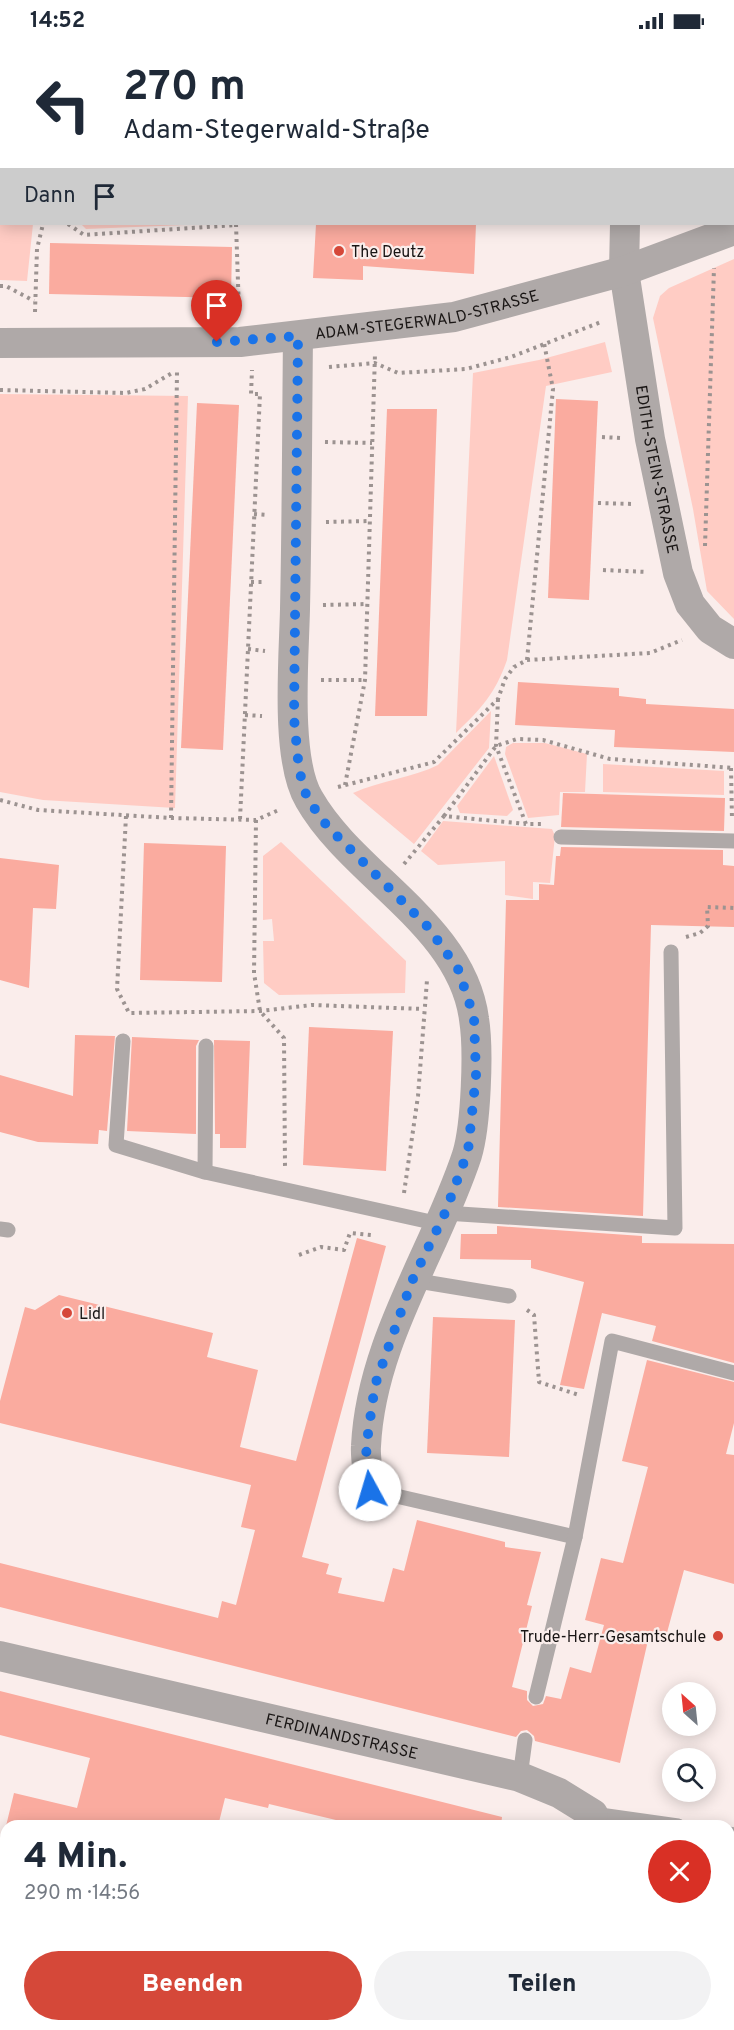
<!DOCTYPE html>
<html lang="de">
<meta charset="utf-8">
<style>
:root{--surface:#fff;--page:#f2f2f3;--text:#1f2937;--muted:#747a83;--accent:#d54839}
body{margin:0;font-family:Overpass,sans-serif;background:var(--page);color:var(--text);height:100vh;display:flex;flex-direction:column;font-size:22px;white-space:nowrap}
*{box-sizing:border-box;margin:0}
p{font-size:20px;color:var(--muted)}
.icon{flex:none;width:33px;height:33px;fill:none;stroke:currentColor;stroke-width:2;stroke-linecap:round;stroke-linejoin:round}
.map{position:relative;flex:1;overflow:hidden}
.drawer{position:absolute;left:0px;top:1778px;width:735px;height:212px;display:flex;flex-direction:column;background:var(--surface);border-radius:18px 18px 0 0;box-shadow:0 3px 15px #0003}
.drawer>*{flex:none}
.top-card{position:absolute;left:0px;top:0px;width:735px;height:183px;box-shadow:0 3px 15px #0003;background:#fff;color:var(--text);overflow:hidden}
.needle{width:39px;rotate:333deg}
.buttons{position:absolute;left:662px;top:1640px;display:grid;gap:12px}
.buttons a{display:grid;place-items:center;width:54px;height:54px;border-radius:50%;background:var(--surface);box-shadow:0 3px 15px #0003;font-size:30px}
.pin{position:absolute;display:grid;place-items:center;width:51px;height:51px;color:#fff;margin:-62px -26px;border-radius:50% 50% 50% 0;rotate:-45deg;box-shadow:0 0 6px #0007}
.pin .icon{rotate:45deg}
.me{position:absolute;width:66px;margin:-33px;rotate:354deg;stroke-linejoin:round;filter:drop-shadow(0 0 4px #0008)}
.turn{display:flex;align-items:center;gap:21px;height:126px;padding:0 24px;font-size:27px}
.turn .icon{width:78px;height:78px;stroke-width:2.5}
.turn b{display:block;font-size:42px;line-height:51px}
.then{display:flex;align-items:center;height:57px;padding:0 24px;background:#0003;gap:12px;font-size:22px}
.round{display:grid;place-items:center;flex:none;width:63px;height:63px;border-radius:32px;background:var(--page)}
.headline{display:flex;align-items:center;justify-content:space-between;height:102px;padding:0 24px}
h1{font-size:36px;font-weight:800;line-height:45px}
.cta{display:flex;gap:12px;margin-top:auto;padding:12px 24px}
.cta a{flex:1;height:69px;border-radius:36px;background:var(--accent);color:#fff;font-size:24px;font-weight:800;line-height:69px;text-align:center}
.cta a+a{background:var(--page);color:var(--text)}
.status{display:flex;justify-content:space-between;align-items:center;height:42px;padding:0 30px;background:var(--surface);direction:ltr}
.status svg{height:16px;fill:currentColor}
.map>svg:first-child{display:block}
</style>
<div class="status"><b>14:52</b><svg viewBox="0 0 49 12"><path d="M0 12V9h3v3zM5 12V6h3v6zM10 12V3h3v9zM15 12V0h3v12zM26 1h20v11H26zM47 4h2v5h-2z"/></svg></div>
<div class="map">
<svg width="734" height="1988" viewBox="0 0 734 1988">
<rect width="100%" height="100%" fill="#faedeb"/>
<g fill="#ffccc4">
<polygon points="0,0 291,0 2,2 2,182 33,182 27,239 0,238"/>
<polygon points="81,182 210,182 86,187"/>
<polygon points="734,217 734,577 707,549 693,467 653,276 660,254 669,246"/>
<path d="M605,300L612,330L546,344L507,618C495,652 481,667 456,691L473,331L539,318Z"/>
<polygon points="0,352 188,354 175,766 43,758 0,750"/>
<path d="M491,669L489,706L414,802L353,751C380,739 414,735 438,723Z"/>
<polygon points="513,701 545,701 587,712 585,750 560,750 559,773 528,776 505,712 506,705"/>
<polygon points="494,714 513,768 507,774 460,771 457,764"/>
<polygon points="603,722 724,729 724,753 603,750"/>
<polygon points="443,779 552,787 555,794 550,841 533,840 533,857 505,853 505,819 438,823 421,809"/>
<polygon points="281,800 406,919 405,951 279,953 264,941 263,899 274,899 272,877 263,878 263,814"/>
<polygon points="729,1822 734,1823 734,1917 729,1916"/>
</g>
<g fill="#faab9f">
<polygon points="316,182 476,182 474,232 363,224 363,238 313,236"/>
<polygon points="50,201 232,205 231,256 49,252"/>
<polygon points="556,357 598,359 589,558 548,556"/>
<polygon points="197,361 239,363 223,708 181,706"/>
<polygon points="387,367 437,367 427,674 375,674"/>
<polygon points="518,640 619,646 619,654 646,657 646,662 734,667 734,710 614,705 615,688 515,683"/>
<polygon points="563,751 725,756 724,789 561,785"/>
<polygon points="144,801 226,804 222,940 140,938"/>
<polygon points="561,805 723,808 723,823 734,824 734,885 651,883 643,1174 498,1165 506,858 539,858 539,842 554,843 556,814 560,814"/>
<polygon points="0,816 59,823 56,867 33,866 29,946 0,938"/>
<polygon points="309,985 393,989 386,1129 303,1123"/>
<polygon points="75,993 115,994 107,1089 99,1088 98,1102 38,1100 0,1090 0,1033 73,1054"/>
<polygon points="132,995 199,998 196,1004 196,1092 127,1089"/>
<polygon points="214,998 250,999 246,1106 220,1106 220,1092 215,1092"/>
<polygon points="497,1184 642,1194 642,1201 734,1202 734,1321 652,1299 656,1284 602,1271 584,1347 560,1343 584,1240 531,1226 531,1218 460,1217 461,1192 497,1192"/>
<polygon points="357,1196 386,1204 302,1515 329,1522 326,1532 342,1536 338,1551 384,1560 393,1526 404,1529 417,1478 505,1500 505,1505 541,1510 527,1563 532,1564 512,1645 527,1649 527,1658 533,1664 543,1662 546,1654 561,1657 570,1625 591,1631 604,1583 585,1578 601,1516 623,1521 648,1425 622,1419 647,1318 734,1340 734,1381 726,1412 734,1413 734,1542 684,1528 665,1598 649,1594 620,1721 535,1699 534,1694 527,1688 521,1689 516,1695 0,1565 0,1521 218,1576 222,1559 236,1563 255,1488 241,1485 251,1443 0,1381 0,1359 25,1265 35,1268 59,1253 213,1291 207,1315 258,1328 240,1405 296,1419"/>
<polygon points="433,1275 515,1278 509,1415 427,1411"/>
<polygon points="0,1649 502,1775 501,1784 361,1784 269,1762 268,1766 225,1756 218,1784 6,1784 14,1751 77,1766 90,1716 0,1693"/>
</g>
<g fill="none" stroke-linecap="round" stroke-linejoin="round">
<g stroke="#9c9391" stroke-width="4" stroke-dasharray="3 4.5" stroke-linecap="butt">
<polyline points="129,2 129,0"/>
<polyline points="0,55 2,56"/>
<polyline points="68,182 84,193 236,183"/>
<polyline points="236,182 239,269"/>
<polyline points="0,244 6,244 34,259"/>
<polyline points="35,270 37,207 43,182"/>
<polyline points="329,325 375,321 398,331 466,327 511,315 601,280"/>
<polyline points="0,348 126,351 145,347 172,331"/>
<polyline points="602,395 620,396"/>
<polyline points="325,400 372,401"/>
<polyline points="598,461 634,462"/>
<polyline points="254,472 268,473"/>
<polyline points="326,480 370,479"/>
<polyline points="705,504 714,226"/>
<polyline points="603,528 647,530"/>
<polyline points="251,540 265,540"/>
<polyline points="323,563 368,562"/>
<polyline points="248,607 265,609"/>
<polyline points="527,618 553,347 544,301"/>
<polyline points="321,638 365,638"/>
<polyline points="498,657 496,704 526,782 544,782"/>
<polyline points="245,673 262,674"/>
<polyline points="731,726 732,777"/>
<polyline points="345,743 365,638 375,312"/>
<polyline points="338,745 434,720 498,657 505,637 514,625 527,618 650,611 682,598"/>
<polyline points="0,758 38,768 171,776 256,778 281,767"/>
<polyline points="126,774 117,947 129,971 260,969 312,963 423,967"/>
<polyline points="444,774 496,704 517,697 543,698 610,717 734,726"/>
<polyline points="171,776 177,330"/>
<polyline points="240,777 260,352 251,352 252,328"/>
<polyline points="256,778 254,931 260,969 284,996 285,1124"/>
<polyline points="404,822 444,774 526,782"/>
<polyline points="686,895 700,891 708,884 707,865 734,866"/>
<polyline points="404,1151 418,1054 427,938"/>
<polyline points="299,1213 321,1205 344,1208 350,1191 371,1193 373,1190"/>
<polyline points="527,1268 534,1273 539,1340 579,1353"/>
<polyline points="729,1934 734,1934"/>
<polyline points="335,1988 336,1983"/>
<polyline points="374,1988 386,1983"/>
</g>
<g stroke="#afa9a8" stroke-width="15">
<polyline points="561,795 734,799"/>
<polyline points="123,999 116,1103 205,1130 440,1182"/>
<polyline points="205,1130 206,1004"/>
<polyline points="445,1171 675,1186 671,910"/>
<polyline points="0,1187 8,1188"/>
<polyline points="412,1238 509,1254"/>
<polyline points="370,1448 575,1495"/>
<polyline points="536,1655 575,1495 612,1299 734,1331"/>
<polyline points="520,1735 525,1698"/>
<polyline points="593,1772 678,1784"/>
<polyline points="729,1792 734,1793"/>
</g>
<g stroke="#afa9a8" stroke-width="30">
<polyline points="630,2 630,0"/>
<path id="s1" d="M625,182L624,229L650,397L678,531L690,562L710,587L734,602"/>
<path d="M298,294C297,385 297,476 295,567C294,615 285,717 309,757C352,833 462,883 474,977C479,1008 476,1083 467,1113C435,1210 371,1299 366,1404C365,1418 369,1434 370,1448"/>
<path id="s2" d="M0,301L240,300L454,275L624,229L734,188"/>
<path id="s3" d="M0,1614L520,1735L559,1751L593,1772"/>
</g>
<g stroke="#645957" stroke-width="33">
<polyline points="729,1972 734,1972"/>
<polyline points="613,1983 696,1988"/>
<polyline points="428,1988 443,1983"/>
<polyline points="543,1988 595,1983"/>
</g>
</g>
<g fill="none" stroke-linecap="round" stroke-linejoin="round">
<polyline stroke="#1a73e8" stroke-width="10" stroke-dasharray="0 18" points="217,300 298,294 294,676 299,728 307,756 327,784 428,885 458,927 474,975 476,1033 468,1109 445,1171 412,1239 375,1343 366,1406 370,1448"/>
</g>
<g fill="#d54839" stroke="#faedeb" stroke-width="2">
<circle cx="339" cy="209" r="6"/>
<circle cx="67" cy="1271" r="6"/>
<circle cx="718" cy="1594" r="6"/>
</g>
<g text-anchor="middle" stroke-width="4.5" stroke-linejoin="round" paint-order="stroke">
<g font-size="16" fill="#191514" stroke="#faedeb" text-anchor="start">
<text x="351" y="215">The Deutz</text>
<text x="79" y="1277">Lidl</text>
<text x="706" y="1600" text-anchor="end">Trude-Herr-Gesamtschule</text>
</g>
<g font-size="16" fill="#191514" stroke="#faedeb">
<text dy="6" stroke="none"><textPath href="#s2" startOffset="429">ADAM-STEGERWALD-STRASSE</textPath></text>
<text dy="6" stroke="none"><textPath href="#s1" startOffset="248">EDITH-STEIN-STRASSE</textPath></text>
<text dy="6" stroke="none"><textPath href="#s3" startOffset="351">FERDINANDSTRASSE</textPath></text>
</g>
</g>
</svg>
<div class="buttons">
<a><svg class="needle" viewBox="-14 -14 28 28"><path d="M0-13l5 13h-10z" fill="#e53935"/><path d="M0 13l5-13h-10z" fill="#747a83"/></svg></a>
<a><svg class="icon" aria-label="search" viewBox="0 0 24 24"><circle cx="10" cy="10" r="6"/><path d="M15 15l6 6"/></svg></a>
</div>
<div class="pin" style="left:217px;top:300px;background:#d93025"><svg class="icon" aria-label="arrive" viewBox="0 0 24 24"><path d="M6 21V4h12l-3 4 3 4H6"/></svg></div>
<svg class="me" style="left:370px;top:1448px" viewBox="-20 -20 40 40"><circle r="19" fill="#fff"/><path d="M0-13L10 11 0 6-10 11z" fill="#1a73e8"/></svg>
<div class="top-card">
<div class="turn"><svg class="icon" aria-label="left" viewBox="0 0 24 24"><path d="M17 20v-9H6M10 6l-5 5 5 5"/></svg><div><b>270 m</b>Adam-Stegerwald-Straße</div></div>
<div class="then">Dann<svg class="icon" aria-label="arrive" viewBox="0 0 24 24"><path d="M6 21V4h12l-3 4 3 4H6"/></svg></div>
</div>
<section class="drawer">
<div class="headline"><div><h1>4 Min.</h1><p>290 m · 14:56</p></div><a class="round" style="background:#d93025;color:#fff"><svg class="icon" aria-label="close" viewBox="0 0 24 24"><path d="M6 6l12 12M18 6L6 18"/></svg></a></div>
<div class="cta"><a>Beenden</a><a>Teilen</a></div>
</section>
</div>
